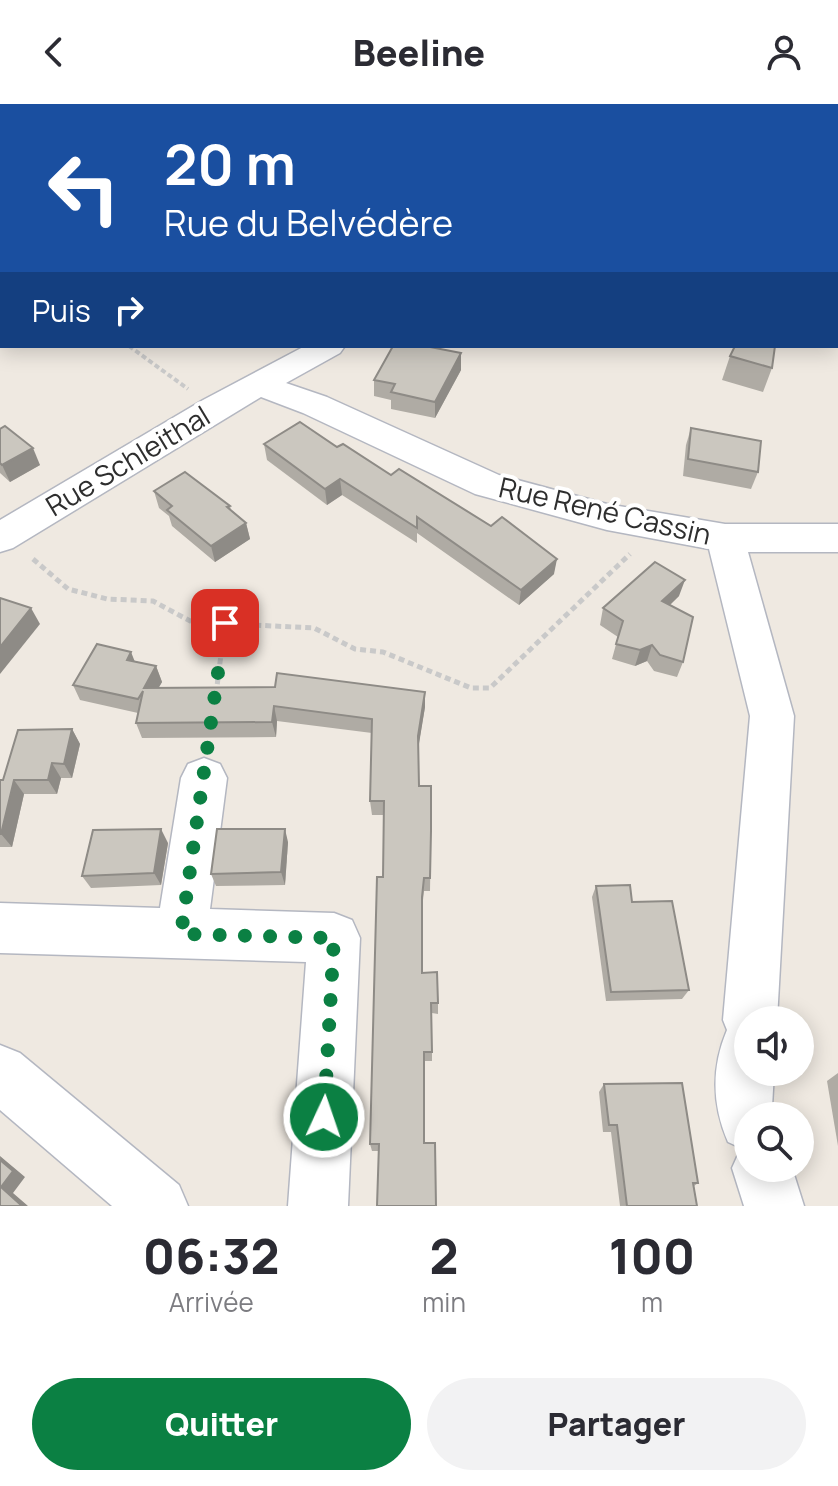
<!DOCTYPE html>
<html lang="fr">
<meta charset="utf-8">
<style>
:root{--surface:#fff;--page:#f2f2f3;--text:#2b2b33;--muted:#7c7c81;--accent:#0b8043}
body{margin:0;font-family:Manrope,sans-serif;background:var(--page);color:var(--text);height:100vh;display:flex;flex-direction:column;font-size:30px;white-space:nowrap}
*{box-sizing:border-box;margin:0}
p{font-size:26px;color:var(--muted)}
.icon{flex:none;width:44px;height:44px;fill:none;stroke:currentColor;stroke-width:2;stroke-linecap:round;stroke-linejoin:round}
.map{position:relative;height:1102px;overflow:hidden}
.panel{display:flex;flex-direction:column;background:var(--surface);flex:1}
.panel>*{flex:none}
.guide{position:absolute;left:0px;top:0px;width:838px;height:244px;box-shadow:0 4px 20px #0003;background:#1a4fa0;color:#fff;overflow:hidden}
.tools{position:absolute;left:734px;top:902px;display:grid;gap:16px}
.tools a{display:grid;place-items:center;width:80px;height:80px;border-radius:50%;background:var(--surface);box-shadow:0 4px 20px #0003;font-size:40px}
.pin{position:absolute;display:grid;place-items:center;width:68px;height:68px;color:#fff;margin:-34px;border-radius:16px;box-shadow:0 4px 12px #0006}
.me{position:absolute;width:88px;margin:-44px;rotate:3deg;stroke-linejoin:round;filter:drop-shadow(0 0 6px #0008)}
.turn{display:flex;align-items:center;gap:28px;height:168px;padding:0 32px;font-size:36px}
.turn .icon{width:104px;height:104px;stroke-width:2.5}
.turn b{display:block;font-size:56px;line-height:68px}
.then{display:flex;align-items:center;height:76px;padding:0 32px;background:#0003;gap:16px;font-size:30px}
.eta{display:flex;justify-content:space-evenly;align-items:center;height:136px;text-align:center}
.eta b{font-size:48px;font-weight:800;line-height:56px}
.button{display:flex;gap:16px;margin-top:auto;padding:16px 32px}
.button a{flex:1;height:92px;border-radius:48px;background:var(--accent);color:#fff;font-size:32px;font-weight:800;line-height:92px;text-align:center}
.button a+a{background:var(--page);color:var(--text)}
header{display:flex;justify-content:space-between;align-items:center;height:104px;padding:0 32px;background:var(--surface);font-size:36px;font-weight:800}
.map>svg:first-child{display:block}
</style>
<header><svg class="icon" aria-label="back" viewBox="0 0 24 24"><path d="M15 5l-7 7 7 7"/></svg>Beeline<svg class="icon" aria-label="person" viewBox="0 0 24 24"><circle cx="12" cy="8" r="4"/><path d="M4 21q1-7 8-7t8 7"/></svg></header>
<div class="map">
<svg width="838" height="1102" viewBox="0 0 838 1102">
<rect width="100%" height="100%" fill="#efe9e1"/>
<g fill="none" stroke-linecap="round" stroke-linejoin="round">
<defs>
<g id="street">
<polygon points="336,0 365,0 367,2 338,2"/>
<rect x="0" y="154" width="2" height="18"/>
<path d="M305,242H345L340,249L286,279L327,293L499,371L607,400L725,420H838V448H748L794,612L777,916H748V968H774L772,1003L775,1012H748V1064H792L804,1102H744L732,1064L741,1044L728,1038C712,1001 711,964 727,926L723,916L750,612L709,445L607,426L475,390L303,309L261,293L13,444L0,448V416L203,296Z"/>
<polygon points="204,654 220,660 227,674 210,805 334,809 352,816 360,834 348,1102 288,1102 306,858 0,849 0,799 160,804 181,674 188,660"/>
<polygon points="0,941 20,949 179,1081 188,1102 112,1102 0,1006"/>
</g>
</defs>
<use href="#street" stroke="#b4b7c1" stroke-width="3"/>
<polyline stroke="#c9c9c9" stroke-width="4" stroke-dasharray="5 3" stroke-linecap="butt" points="129,242 188,285"/>
<g stroke="#c9c9c9" stroke-width="5" stroke-dasharray="6 4" stroke-linecap="butt">
<polyline points="33,455 68,485 107,495 153,497 192,518 314,524 355,545 383,548 471,584 490,584 630,450"/>
<polyline points="216,590 225,519"/>
</g>
<use href="#street" fill="#fff" fill-rule="evenodd"/>
</g>
<g fill="#afaba4">
<polygon points="0,0 276,0 271,2 2,2 2,80 0,80"/>
<polygon points="786,0 838,0 838,109 836,108 836,2 785,2"/>
<polygon points="730,252 772,264 763,288 722,276"/>
<polygon points="461,266 435,314 391,305 391,296 374,292 374,276"/>
<polygon points="691,324 758,368 751,385 683,372 686,341"/>
<polygon points="0,325 40,361 10,378 0,369"/>
<polygon points="264,340 337,343 491,422 554,470 519,501 417,429 417,439 342,391 327,401 267,356"/>
<polygon points="154,387 230,402 231,406 246,419 250,435 215,458 172,422 169,412 159,404"/>
<polygon points="679,492 670,501 683,558 677,573 654,567 647,557 635,562 612,555 618,533 600,521 603,504"/>
<polygon points="134,557 156,562 162,578 158,584 425,588 425,603 418,644 419,682 431,727 430,787 424,787 422,805 422,869 438,899 438,910 432,909 432,957 424,957 378,1047 372,1047 370,1040 383,773 384,711 372,711 370,697 372,629 277,617 276,633 142,634 136,619 138,609 80,596 73,581"/>
<polygon points="72,625 80,640 72,674 61,674 57,690 24,690 12,743 0,743 0,676 3,676"/>
<polygon points="288,738 285,781 216,782 211,770"/>
<polygon points="168,739 161,781 91,784 82,772"/>
<polygon points="596,782 632,798 689,886 682,895 606,897 592,793"/>
<polygon points="838,969 838,1042 827,977"/>
<polygon points="604,980 698,1079 694,1082 697,1102 620,1102 611,1028 603,1028 599,988"/>
</g>
<g fill="#8e8b86">
<polygon points="238,0 276,0 271,2 233,2"/>
<polygon points="0,121 2,127 2,135 0,136"/>
<polygon points="461,249 461,266 435,314 435,298"/>
<polygon points="33,344 40,361 10,378 2,361"/>
<polygon points="340,375 342,391 327,401 325,385"/>
<polygon points="246,419 250,435 215,458 211,442"/>
<polygon points="557,455 554,470 519,501 521,486"/>
<polygon points="685,476 679,492 657,513 662,497"/>
<polygon points="31,504 40,520 0,570 0,543"/>
<polygon points="652,541 647,557 635,562 640,546"/>
<polygon points="131,548 137,563 127,556"/>
<polygon points="156,562 162,578 150,599 144,584"/>
<polygon points="425,588 425,603 418,646 418,632"/>
<polygon points="274,602 277,617 276,633 272,618"/>
<polygon points="72,625 80,640 72,674 64,660"/>
<polygon points="52,659 61,674 57,690 48,676"/>
<polygon points="14,676 24,690 12,743 1,730"/>
<polygon points="161,725 168,739 161,781 154,769"/>
<polygon points="285,725 288,738 285,781 281,768"/>
<polygon points="0,1052 25,1073 13,1089 28,1102 22,1102 1,1083"/>
</g>
<g fill="#cbc7bf" stroke="#8e8b86" stroke-width="2">
<polygon points="0,0 238,0 233,2 2,2 2,64 0,64"/>
<polygon points="489,0 535,0 543,2 486,2"/>
<polygon points="788,0 838,0 838,91 836,90 836,2 788,2"/>
<polygon points="393,242 425,242 461,249 435,298 391,288 395,280 374,276"/>
<polygon points="735,242 775,242 772,264 730,252"/>
<polygon points="300,318 337,343 343,340 391,371 399,365 491,422 502,413 557,455 521,486 417,413 417,424 340,375 325,385 264,340"/>
<polygon points="5,322 33,344 2,361 0,359 0,325"/>
<polygon points="691,324 761,337 758,368 688,355"/>
<polygon points="185,368 230,402 227,403 246,419 211,442 167,406 172,402 154,387"/>
<polygon points="655,458 685,476 662,497 693,513 683,558 660,551 652,541 640,546 616,540 623,517 603,504"/>
<polygon points="0,494 31,504 0,543"/>
<polygon points="97,540 131,548 127,556 156,562 144,584 275,583 277,569 425,588 418,632 419,682 431,682 431,727 430,774 424,774 422,793 422,869 437,868 438,899 431,899 432,948 424,948 424,1039 435,1039 436,1102 377,1102 379,1040 370,1040 377,773 383,773 384,697 370,697 372,615 274,602 272,618 136,619 143,587 138,595 73,581"/>
<polygon points="72,625 64,660 52,659 48,676 14,676 1,730 0,730 0,676 3,676 18,626"/>
<polygon points="161,725 154,769 82,772 93,726"/>
<polygon points="217,725 285,725 281,768 211,770"/>
<polygon points="630,781 632,798 672,797 689,886 611,888 596,782"/>
<polygon points="682,979 698,1079 693,1079 697,1102 627,1102 617,1021 609,1021 604,980"/>
<polygon points="0,1056 13,1067 1,1083 22,1102 0,1102"/>
</g>
<g fill="none" stroke-linecap="round" stroke-linejoin="round">
<polyline stroke="#0b8043" stroke-width="14" stroke-dasharray="0 25.2" points="225,519 181,830 334,834 324,1013"/>
</g>
<g text-anchor="middle" stroke-width="8" stroke-linejoin="round" paint-order="stroke">
<g font-size="28" fill="#2e2e2e" stroke="#fff">
<text transform="translate(128 357) rotate(-31)" y="10">Rue Schleithal</text>
<text transform="translate(605 407) rotate(13)" y="10">Rue René Cassin</text>
</g>
</g>
</svg>
<div class="tools">
<a><svg class="icon" aria-label="sound" viewBox="0 0 24 24"><path d="M4 9h4l5-4v14l-5-4H4zM17 9q2 3 0 6"/></svg></a>
<a><svg class="icon" aria-label="search" viewBox="0 0 24 24"><circle cx="10" cy="10" r="6"/><path d="M15 15l6 6"/></svg></a>
</div>
<div class="pin" style="left:225px;top:519px;background:#d93025"><svg class="icon" aria-label="arrive" viewBox="0 0 24 24"><path d="M6 21V4h12l-3 4 3 4H6"/></svg></div>
<svg class="me" style="left:324px;top:1013px" viewBox="-20 -20 40 40"><circle r="17" fill="#0b8043" stroke="#fff" stroke-width="3"/><path d="M0-11L8 9 0 5-8 9z" fill="#fff"/></svg>
<div class="guide">
<div class="turn"><svg class="icon" aria-label="left" viewBox="0 0 24 24"><path d="M17 20v-9H6M10 6l-5 5 5 5"/></svg><div><b>20 m</b>Rue du Belvédère</div></div>
<div class="then">Puis<svg class="icon" aria-label="right" viewBox="0 0 24 24"><path d="M7 20v-9h11M14 6l5 5-5 5"/></svg></div>
</div>
</div>
<section class="panel">
<div class="eta">
<div><b>06:32</b><p>Arrivée</p></div>
<div><b>2</b><p>min</p></div>
<div><b>100</b><p>m</p></div>
</div>
<div class="button"><a>Quitter</a><a>Partager</a></div>
</section>
